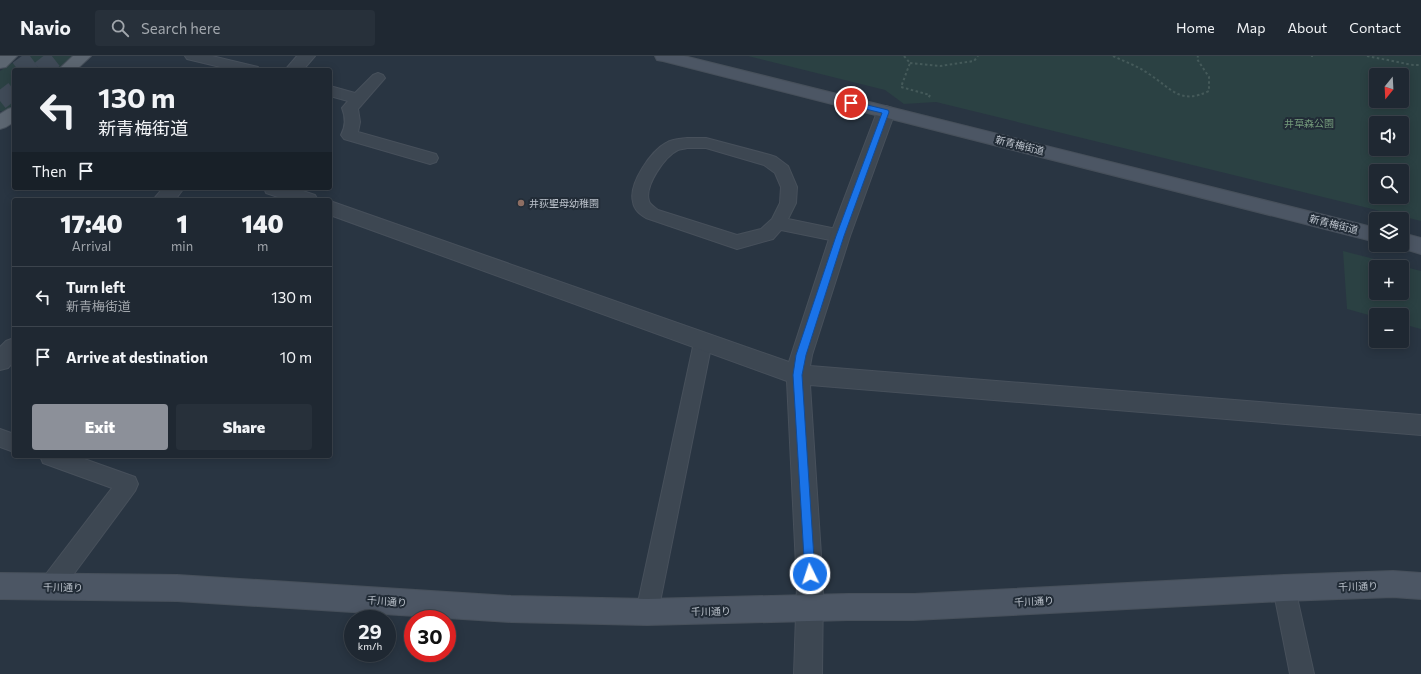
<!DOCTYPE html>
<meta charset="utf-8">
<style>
:root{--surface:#1f2832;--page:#27303a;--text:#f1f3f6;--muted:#a1a6ac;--line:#3c444d;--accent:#8c9099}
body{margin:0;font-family:Commissioner,"Noto Sans JP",sans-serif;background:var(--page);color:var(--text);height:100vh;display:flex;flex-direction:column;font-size:15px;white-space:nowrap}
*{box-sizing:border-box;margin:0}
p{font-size:13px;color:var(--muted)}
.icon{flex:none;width:22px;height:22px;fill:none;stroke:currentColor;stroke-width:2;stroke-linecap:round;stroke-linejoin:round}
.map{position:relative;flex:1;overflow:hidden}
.side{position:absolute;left:12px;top:142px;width:320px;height:260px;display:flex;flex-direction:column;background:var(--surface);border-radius:4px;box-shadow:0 2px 10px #0003,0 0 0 1px var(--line)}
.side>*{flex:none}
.top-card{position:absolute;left:12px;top:12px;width:320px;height:122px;border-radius:4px;box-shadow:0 2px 10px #0003,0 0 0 1px var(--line);background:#1f2832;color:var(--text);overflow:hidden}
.needle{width:26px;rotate:198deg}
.fabs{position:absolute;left:1369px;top:12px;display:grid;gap:8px}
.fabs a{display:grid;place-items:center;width:40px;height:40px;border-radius:4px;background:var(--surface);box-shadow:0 2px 10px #0003,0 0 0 1px var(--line);font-size:20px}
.speed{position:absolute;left:344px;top:554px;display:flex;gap:8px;font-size:20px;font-weight:700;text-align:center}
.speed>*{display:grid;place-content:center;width:52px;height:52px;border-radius:50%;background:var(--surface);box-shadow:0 2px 10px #0003,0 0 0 1px var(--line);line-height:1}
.speed small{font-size:10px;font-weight:400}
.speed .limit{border:6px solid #d22;background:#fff;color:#111}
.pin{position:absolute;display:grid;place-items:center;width:34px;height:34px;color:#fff;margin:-17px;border:2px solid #fff;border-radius:50%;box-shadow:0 1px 4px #0007}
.me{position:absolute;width:44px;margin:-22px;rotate:356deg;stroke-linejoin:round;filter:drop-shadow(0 0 3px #0008)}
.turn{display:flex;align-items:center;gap:14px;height:84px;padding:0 20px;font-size:18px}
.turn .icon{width:52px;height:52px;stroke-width:2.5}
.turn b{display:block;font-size:28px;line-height:34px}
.then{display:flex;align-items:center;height:38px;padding:0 20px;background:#0003;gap:8px;font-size:15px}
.eta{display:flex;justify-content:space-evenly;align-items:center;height:68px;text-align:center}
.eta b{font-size:24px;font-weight:800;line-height:28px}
.primary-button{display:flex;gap:8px;margin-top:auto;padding:8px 20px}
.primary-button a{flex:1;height:46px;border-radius:4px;background:var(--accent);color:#fff;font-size:16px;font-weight:800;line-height:46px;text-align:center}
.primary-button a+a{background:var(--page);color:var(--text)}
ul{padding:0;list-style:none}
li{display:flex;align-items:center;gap:12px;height:60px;padding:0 20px;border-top:1px solid var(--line)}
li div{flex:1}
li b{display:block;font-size:15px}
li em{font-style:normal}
header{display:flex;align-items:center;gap:24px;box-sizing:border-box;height:56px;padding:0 20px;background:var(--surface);border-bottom:1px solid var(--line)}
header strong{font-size:19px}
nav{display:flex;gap:22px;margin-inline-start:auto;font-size:14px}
.search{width:280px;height:36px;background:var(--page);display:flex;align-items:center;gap:10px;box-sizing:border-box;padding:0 14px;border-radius:4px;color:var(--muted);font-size:15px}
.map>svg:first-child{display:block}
</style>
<header>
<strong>Navio</strong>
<div class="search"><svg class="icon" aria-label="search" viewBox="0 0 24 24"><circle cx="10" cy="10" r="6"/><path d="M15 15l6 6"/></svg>Search here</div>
<nav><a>Home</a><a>Map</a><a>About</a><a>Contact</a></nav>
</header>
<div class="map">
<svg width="1421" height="618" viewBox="0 0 1421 618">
<rect width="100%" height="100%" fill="#293542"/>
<g fill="#2b4143" fill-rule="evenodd">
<polygon points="23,0 73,0 56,14 14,14 14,48 4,56 0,55 0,15"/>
<path d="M748,0H1421V165L936,46L904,48L885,34ZM1376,19H1402V45H1376ZM1376,67H1402V93H1376ZM1376,115H1402V141H1376Z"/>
<path d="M1343,195L1421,215V273L1402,268V259H1376V261L1347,253ZM1376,211H1402V237H1376Z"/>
</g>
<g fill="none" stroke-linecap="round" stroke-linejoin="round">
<g stroke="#3f4a57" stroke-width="18" stroke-dasharray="18 10" stroke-linecap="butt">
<polyline points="18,14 37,0"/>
<polyline points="40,14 58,0"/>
<polyline points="0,45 14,34"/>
</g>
<defs>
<g id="lane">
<polygon points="185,0 212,0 258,11 260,14 233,14 187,3"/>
<path d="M378,17L383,19L385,22L358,53L360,66L358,76L436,98L438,102L436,106L430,108L344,83L341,79C346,70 346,62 342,52L348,45L330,40V30L355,37L373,19Z"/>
<path d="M687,82H706L770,99L776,101L788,110L797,131L796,147L788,163L846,175L849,180L846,185L840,186L781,174L773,183L737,193L646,162C640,158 634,154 633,146C628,128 651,95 666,87C672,83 680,83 687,82ZM687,92H706L764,109L775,117L781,131L780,147L772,163L761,173L737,179L658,154C655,151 650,149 649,145C644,130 665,100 678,94C680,93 684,93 687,92Z"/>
<polygon points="703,278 710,281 712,286 658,556 655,564 647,567 639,564 636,556 694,286 696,281"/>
<polygon points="0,373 14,378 14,396 0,391"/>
<polygon points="40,400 76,400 135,421 138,428 135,435 59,538 51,541 43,538 40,530 43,522 112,432 43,407"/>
<polygon points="1284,521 1292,524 1295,532 1314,618 1290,618 1273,532 1276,524"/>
</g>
<g id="street">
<polygon points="297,0 315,0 303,14 285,14"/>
<polygon points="886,50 892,52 895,56 850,180 812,299 810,310 1421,359 1421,379 810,329 823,530 822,618 794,618 797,530 787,325 330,159 330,145 789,306 830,180 877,56 880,52"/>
<polygon points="163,132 184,132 175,144 153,144"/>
<polygon points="264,132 294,132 315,139 318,144 287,144 266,137"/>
<polygon points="14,282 14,305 8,312 0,314 0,291 6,285"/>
</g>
<g id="secondary">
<polygon points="655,0 684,0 1376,172 1376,186 663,5 657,4"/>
<polygon points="1402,177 1421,182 1421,198 1395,190 1394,189 1402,189"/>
<polygon points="1393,515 1421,517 1421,543 1393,541 1284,545 914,564 848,564 647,569 511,566 177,545 0,543 0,517 177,519 511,540 647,543 848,538 914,538 1284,519"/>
</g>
<g id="primary">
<polygon points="0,0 17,0 6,11 0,12"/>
<polygon points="73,0 91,0 76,14 58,14"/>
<polygon points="14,51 14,66 6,71 0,73 0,58 8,53"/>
</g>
</defs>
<use href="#lane" stroke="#47505b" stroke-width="2"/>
<use href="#street" stroke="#47505b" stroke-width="2"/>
<use href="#secondary" stroke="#47505b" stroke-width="2"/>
<use href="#primary" stroke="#47505b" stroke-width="2"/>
<g stroke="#455a5a" stroke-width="2" stroke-dasharray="2.5 2.5" stroke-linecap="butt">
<polyline points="904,0 910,7 901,31 930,39 928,43"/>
<path d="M1113,0C1125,6 1138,10 1149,18C1172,33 1180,49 1209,35V21L1197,3L1198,0"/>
<polyline points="1311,0 1313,0"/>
<polyline points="1367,0 1413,9 1421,9"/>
<polyline points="910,7 940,10 974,5 978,0"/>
</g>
<use href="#lane" fill="#3d4752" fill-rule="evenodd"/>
<use href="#street" fill="#3d4752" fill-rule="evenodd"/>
<use href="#secondary" fill="#4c5664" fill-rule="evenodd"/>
<use href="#primary" fill="#5c6671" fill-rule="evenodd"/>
</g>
<polygon fill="#1a73e8" stroke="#114b97" points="851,45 888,54 889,56 844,180 806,299 802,319 815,518 814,522 810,523 806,522 805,518 793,319 796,299 836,180 882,57 849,49 848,47"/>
<circle fill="#8d6e63" stroke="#222c37" stroke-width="1.5" cx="521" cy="147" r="4"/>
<g text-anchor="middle" stroke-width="4" stroke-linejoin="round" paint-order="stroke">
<g font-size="10" fill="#749a7b" stroke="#222c37">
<text x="1309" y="71">井草森公園</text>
</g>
<g font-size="10" fill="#bbc2cb" stroke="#222c37">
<text transform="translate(1020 89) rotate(14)" y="4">新青梅街道</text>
<text transform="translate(1334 168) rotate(14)" y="4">新青梅街道</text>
<text transform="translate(1358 530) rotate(-2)" y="4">千川通り</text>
<text transform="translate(63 531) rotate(1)" y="4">千川通り</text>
<text transform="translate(387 545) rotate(4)" y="4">千川通り</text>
<text transform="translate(1034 545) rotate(-3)" y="4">千川通り</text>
<text transform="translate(711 555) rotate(-1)" y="4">千川通り</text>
</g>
<g font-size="10" fill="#bbc2cb" stroke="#222c37" text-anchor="start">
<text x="529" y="151">井荻聖母幼稚園</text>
</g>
</g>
</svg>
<div class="fabs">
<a><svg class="needle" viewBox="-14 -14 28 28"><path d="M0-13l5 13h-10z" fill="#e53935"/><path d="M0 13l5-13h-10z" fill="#a1a6ac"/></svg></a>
<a><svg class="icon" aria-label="sound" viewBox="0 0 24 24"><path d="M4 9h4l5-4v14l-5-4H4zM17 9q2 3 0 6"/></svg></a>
<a><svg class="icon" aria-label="search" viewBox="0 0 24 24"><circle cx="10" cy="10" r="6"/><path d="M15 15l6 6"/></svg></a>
<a><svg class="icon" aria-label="layers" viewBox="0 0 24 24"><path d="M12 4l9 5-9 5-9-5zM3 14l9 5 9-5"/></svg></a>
<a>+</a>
<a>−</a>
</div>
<div class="speed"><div>29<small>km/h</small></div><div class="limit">30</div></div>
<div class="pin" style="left:851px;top:47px;background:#d93025"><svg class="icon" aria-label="arrive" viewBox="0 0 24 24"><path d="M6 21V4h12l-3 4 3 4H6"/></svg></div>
<svg class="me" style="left:810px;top:518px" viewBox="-20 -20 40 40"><circle r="17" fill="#1a73e8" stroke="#fff" stroke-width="3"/><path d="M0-11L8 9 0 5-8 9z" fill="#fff"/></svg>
<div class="top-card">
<div class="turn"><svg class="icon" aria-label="left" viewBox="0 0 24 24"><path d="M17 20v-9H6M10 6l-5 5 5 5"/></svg><div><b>130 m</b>新青梅街道</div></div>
<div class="then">Then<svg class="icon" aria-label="arrive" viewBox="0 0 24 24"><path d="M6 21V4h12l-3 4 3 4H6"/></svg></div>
</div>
<section class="side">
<div class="eta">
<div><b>17:40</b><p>Arrival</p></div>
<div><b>1</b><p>min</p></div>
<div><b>140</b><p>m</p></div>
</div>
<ul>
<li><svg class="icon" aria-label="left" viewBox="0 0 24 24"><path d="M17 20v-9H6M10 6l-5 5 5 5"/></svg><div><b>Turn left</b><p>新青梅街道</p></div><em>130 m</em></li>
<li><svg class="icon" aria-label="arrive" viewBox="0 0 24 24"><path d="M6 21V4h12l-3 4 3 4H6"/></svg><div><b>Arrive at destination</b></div><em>10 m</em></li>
</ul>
<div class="primary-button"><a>Exit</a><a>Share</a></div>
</section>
</div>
